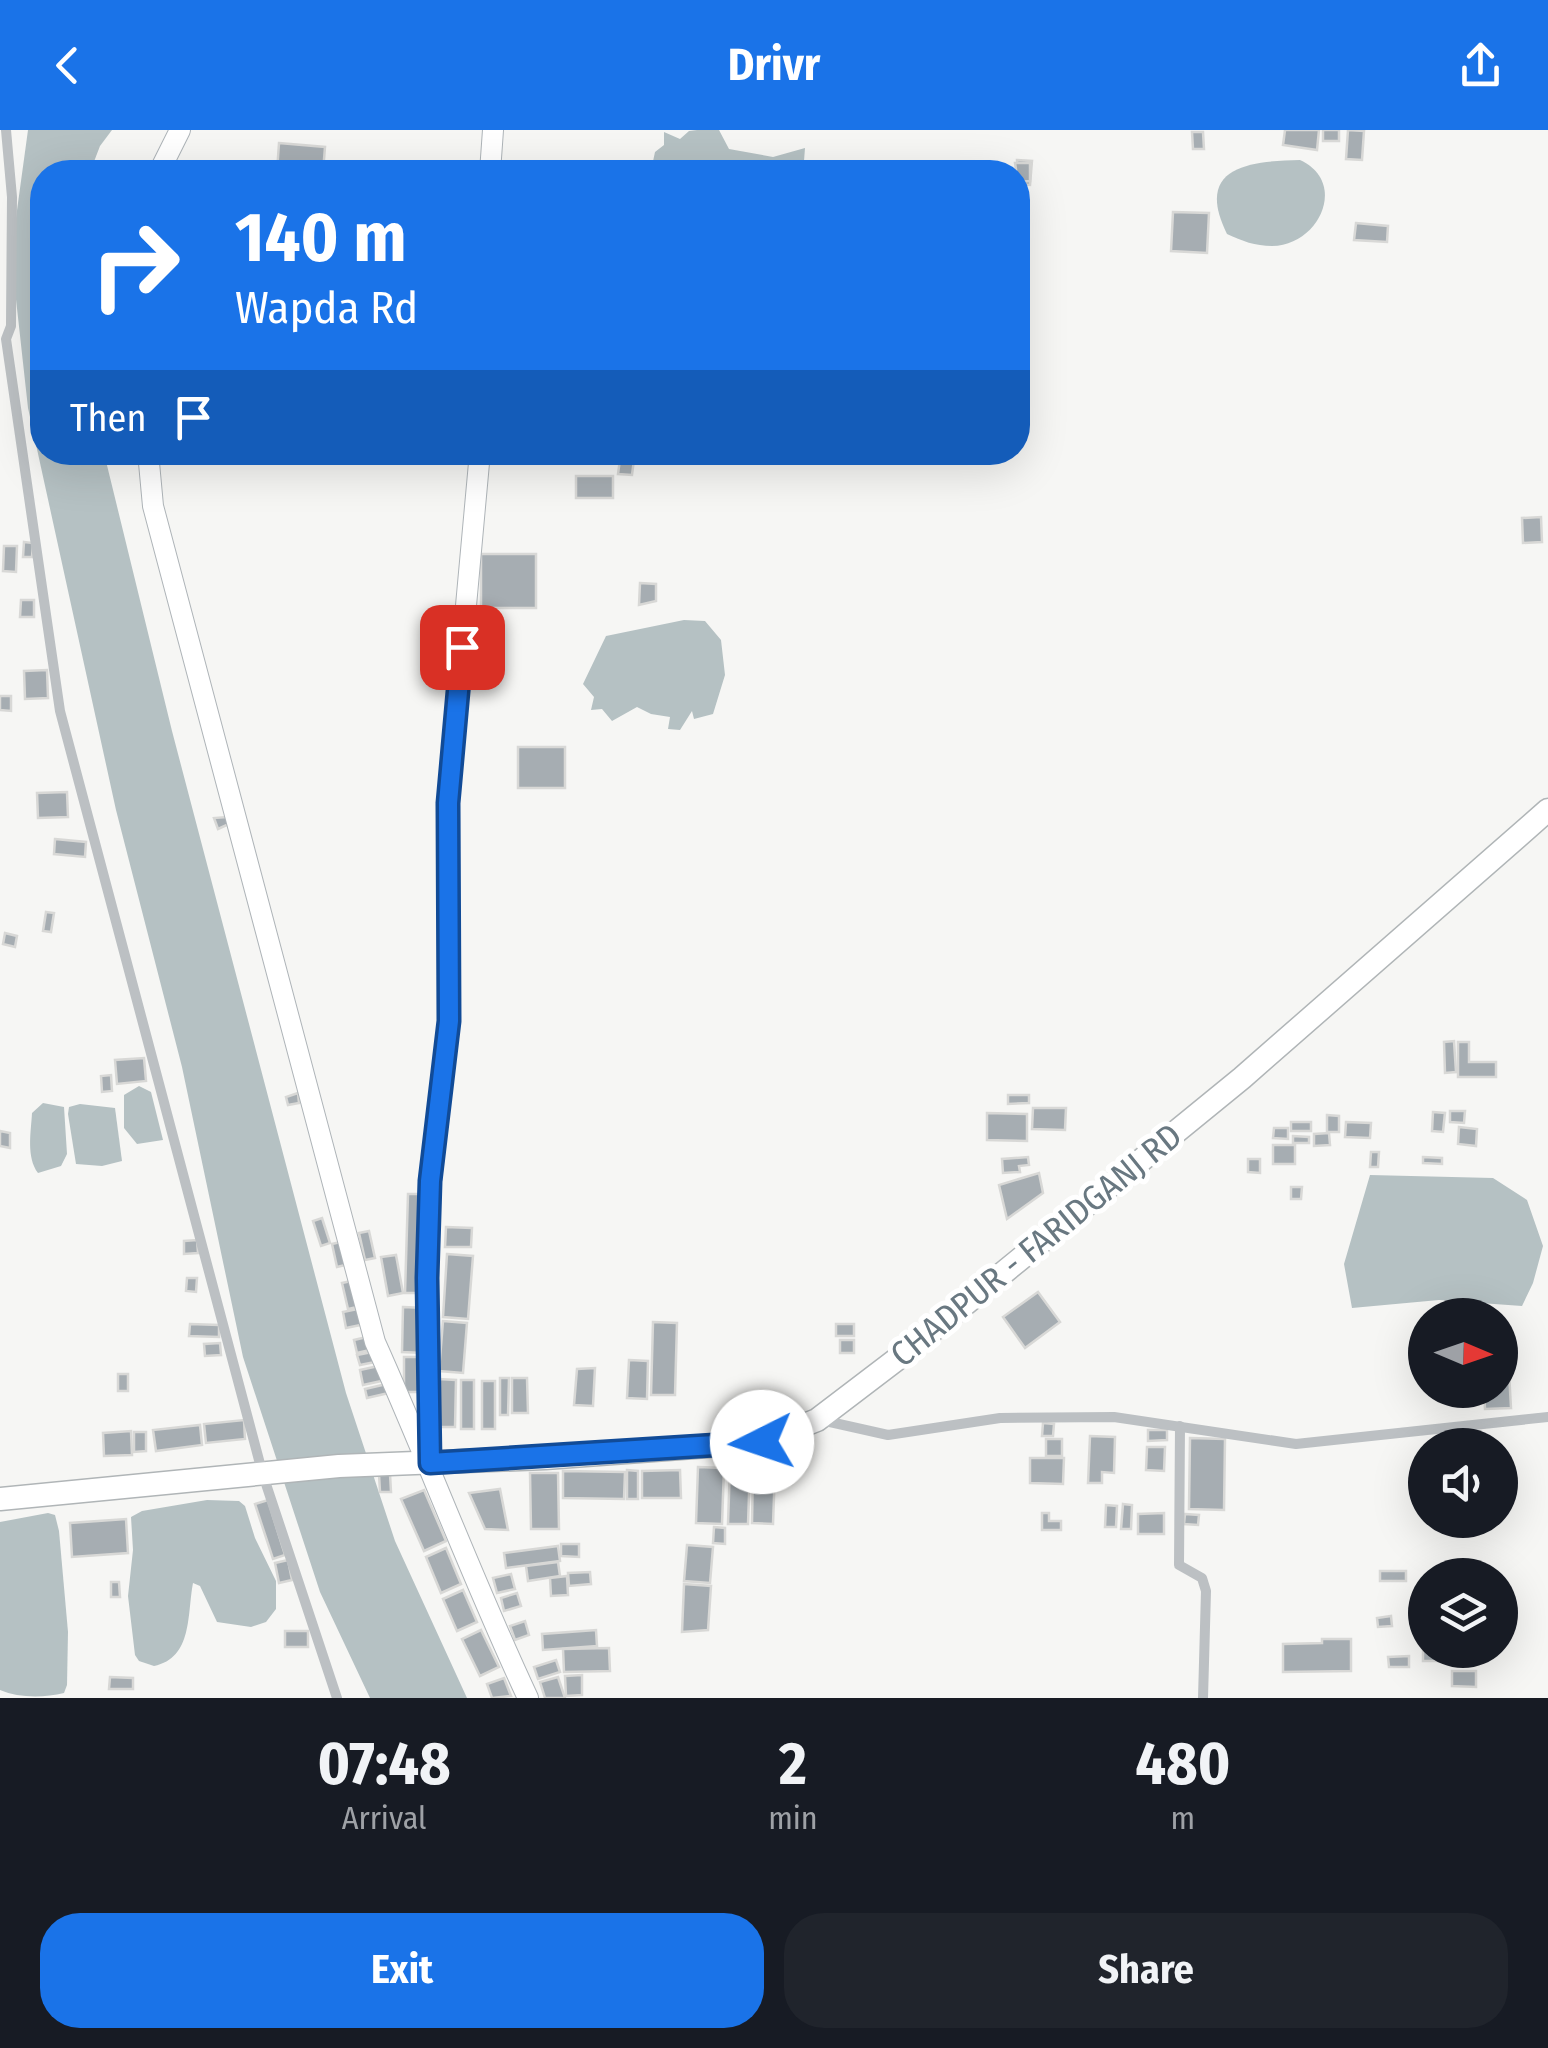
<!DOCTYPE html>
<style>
:root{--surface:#171b24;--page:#20242c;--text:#f1f3f6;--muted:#9ea1a6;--accent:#1a73e8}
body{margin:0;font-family:"Fira Sans Condensed",sans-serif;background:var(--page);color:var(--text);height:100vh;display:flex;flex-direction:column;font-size:38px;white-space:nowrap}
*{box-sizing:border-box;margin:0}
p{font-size:32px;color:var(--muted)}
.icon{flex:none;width:55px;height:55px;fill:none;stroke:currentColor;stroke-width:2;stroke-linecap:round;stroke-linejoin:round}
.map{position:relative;height:1568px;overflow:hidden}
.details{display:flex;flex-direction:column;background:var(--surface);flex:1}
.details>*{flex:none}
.banner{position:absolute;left:30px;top:30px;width:1000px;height:305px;border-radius:40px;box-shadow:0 10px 40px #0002;background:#1a73e8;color:#fff;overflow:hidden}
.needle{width:65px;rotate:92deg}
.fabs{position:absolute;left:1408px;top:1168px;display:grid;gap:20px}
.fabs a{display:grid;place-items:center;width:110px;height:110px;border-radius:50%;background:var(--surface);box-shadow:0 10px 40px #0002;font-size:50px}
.pin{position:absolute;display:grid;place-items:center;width:85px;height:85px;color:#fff;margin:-42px;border-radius:20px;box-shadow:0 5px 15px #0006}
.me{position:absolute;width:110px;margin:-55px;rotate:266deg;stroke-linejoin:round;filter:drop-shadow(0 0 8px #0008)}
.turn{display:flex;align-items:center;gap:35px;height:210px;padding:0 40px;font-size:45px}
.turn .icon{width:130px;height:130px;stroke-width:2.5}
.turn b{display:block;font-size:70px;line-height:85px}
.then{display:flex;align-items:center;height:95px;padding:0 40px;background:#0003;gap:20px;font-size:38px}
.eta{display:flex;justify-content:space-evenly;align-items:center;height:170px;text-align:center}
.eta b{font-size:60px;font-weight:700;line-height:70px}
.button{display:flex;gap:20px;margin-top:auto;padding:20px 40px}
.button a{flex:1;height:115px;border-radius:40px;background:var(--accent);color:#fff;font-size:40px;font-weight:700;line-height:115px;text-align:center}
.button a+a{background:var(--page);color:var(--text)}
header{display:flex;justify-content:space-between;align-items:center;height:130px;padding:0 40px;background:var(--accent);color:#fff;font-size:45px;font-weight:700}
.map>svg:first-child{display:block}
</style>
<header><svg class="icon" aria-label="back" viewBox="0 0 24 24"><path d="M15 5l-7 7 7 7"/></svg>Drivr<svg class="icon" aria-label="share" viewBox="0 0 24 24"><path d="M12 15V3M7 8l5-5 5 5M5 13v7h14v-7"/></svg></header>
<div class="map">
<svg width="1548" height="1568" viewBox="0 0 1548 1568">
<rect width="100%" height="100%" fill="#f6f6f4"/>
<g fill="#b5c1c3">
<polygon points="28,0 112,0 100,16 90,42 42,42 42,322 104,323 172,601 346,1263 395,1411 467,1568 370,1568 320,1462 243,1227 182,937 116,680 28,278 11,124"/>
<polygon points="697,0 719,0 729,19 773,27 805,18 804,31 821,36 807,42 660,42 660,36 652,36 655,22 664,15 664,2 680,9 689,1"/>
<path d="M1300,30C1348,52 1320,115 1272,116C1255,116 1242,111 1227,104C1194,37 1248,31 1300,30Z"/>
<polygon points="684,490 705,491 721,510 725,545 713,584 694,589 692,581 680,600 668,599 670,587 651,584 637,577 612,591 602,579 591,580 594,567 583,554 606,506"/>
<polygon points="139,956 151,962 163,1010 137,1014 124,998 124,965"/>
<path d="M43,973L64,977L67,1024L61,1036L38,1043C26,1027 31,1002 32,983Z"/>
<polygon points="80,974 115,978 122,1031 102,1036 76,1034 68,984 69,977"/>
<polygon points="1370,1045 1493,1048 1527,1070 1543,1116 1533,1153 1522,1176 1439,1170 1352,1178 1344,1134"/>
<path d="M207,1370L239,1371L245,1376L255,1408L276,1451V1479L266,1492L251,1497L217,1492L200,1456L193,1453C187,1484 193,1528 154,1536L139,1531L135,1525L128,1466L133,1420L131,1387L142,1381Z"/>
<path d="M48,1383L55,1385L59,1401L68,1502L67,1555L64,1563C43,1568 19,1568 0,1560V1392Z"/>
</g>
<g fill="#a6adb2" stroke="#d8d8d6" stroke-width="2.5">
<polygon points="1285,0 1319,0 1317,20 1283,15"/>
<rect x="1323" y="0" width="16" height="11"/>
<polygon points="1348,0 1364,1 1362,30 1346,29"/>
<polygon points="1192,2 1203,2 1204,19 1193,19"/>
<polygon points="279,13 325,17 323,42 277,42"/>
<polygon points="1017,30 1032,31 1030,55 1018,54"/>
<polygon points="1015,33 1030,33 1030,51 1018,52"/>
<polygon points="1173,82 1209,83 1207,123 1171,121"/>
<polygon points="1356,93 1388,96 1387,112 1354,110"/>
<polygon points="621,322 635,322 632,345 618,344"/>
<polygon points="752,322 776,322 777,329 754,333"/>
<rect x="576" y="346" width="37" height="22"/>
<polygon points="1541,387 1542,412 1523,413 1522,388"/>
<polygon points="24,412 33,413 32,427 23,427"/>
<polygon points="4,416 17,416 16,442 3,441"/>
<rect x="481" y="424" width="55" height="54"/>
<polygon points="640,453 656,454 656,471 639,475"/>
<polygon points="21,470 34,470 34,487 20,487"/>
<polygon points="47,540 48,568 25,569 24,541"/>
<polygon points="0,566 11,566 11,581 0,580"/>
<rect x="518" y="617" width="47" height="41"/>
<polygon points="67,662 68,687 38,688 37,663"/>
<polygon points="227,687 229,694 218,699 214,688"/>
<polygon points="55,709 86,712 85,727 54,724"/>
<polygon points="46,782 54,783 51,802 43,801"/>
<polygon points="5,803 17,806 15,817 3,814"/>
<polygon points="1454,911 1456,942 1445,943 1444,912"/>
<polygon points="1458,912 1469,912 1469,932 1496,932 1496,947 1458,947"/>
<polygon points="144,928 146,951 117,954 115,930"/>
<polygon points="111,945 112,961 102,962 101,946"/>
<polygon points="298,963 299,973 288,975 286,967"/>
<polygon points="1008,965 1029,965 1029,973 1008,974"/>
<polygon points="1033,978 1066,978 1065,1000 1032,999"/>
<polygon points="1450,981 1465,981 1464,993 1450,992"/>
<polygon points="1433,982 1445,983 1443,1002 1432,1001"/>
<polygon points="987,983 1027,984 1027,1011 987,1010"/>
<polygon points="1327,985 1339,986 1339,1002 1327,1002"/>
<rect x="1291" y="992" width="20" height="9"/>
<polygon points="1346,992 1371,993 1370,1008 1345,1007"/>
<polygon points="1459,997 1477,999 1476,1016 1458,1014"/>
<polygon points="1274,998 1288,998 1288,1009 1273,1008"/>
<polygon points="0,1001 10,1003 10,1018 0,1016"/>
<polygon points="1329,1003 1330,1015 1314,1016 1314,1004"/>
<polygon points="1293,1006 1309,1007 1309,1013 1293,1013"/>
<rect x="1273" y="1015" width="22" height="19"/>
<polygon points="1371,1022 1379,1022 1378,1037 1370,1037"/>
<polygon points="1028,1027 1029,1035 1019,1036 1020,1042 1003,1043 1002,1029"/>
<polygon points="1423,1027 1442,1028 1442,1034 1423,1033"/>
<polygon points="1248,1029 1260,1029 1260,1043 1248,1042"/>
<polygon points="1039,1043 1043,1063 1007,1089 999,1055"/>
<polygon points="1291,1057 1302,1057 1301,1069 1291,1069"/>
<polygon points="408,1064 427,1064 423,1163 405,1163"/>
<polygon points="322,1088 330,1113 321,1116 313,1091"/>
<polygon points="446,1097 472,1098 471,1117 445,1117"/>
<polygon points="369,1101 375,1128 365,1130 359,1103"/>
<polygon points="357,1108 362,1131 337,1137 332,1114"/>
<polygon points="197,1110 198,1123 184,1124 184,1111"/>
<polygon points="447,1124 473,1126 468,1189 443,1187"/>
<polygon points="396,1125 403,1163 388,1166 381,1127"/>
<polygon points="187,1148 197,1148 196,1162 186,1161"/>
<polygon points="365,1148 371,1174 348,1179 342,1153"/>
<polygon points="1038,1162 1060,1192 1025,1218 1003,1187"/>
<polygon points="372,1176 375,1192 346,1198 343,1182"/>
<polygon points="403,1177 425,1178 424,1223 402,1222"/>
<polygon points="443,1191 467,1193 463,1243 439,1241"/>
<polygon points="653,1192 677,1193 675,1265 651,1265"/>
<polygon points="190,1194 219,1195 219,1207 189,1206"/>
<rect x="836" y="1194" width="18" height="12"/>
<polygon points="371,1206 374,1219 357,1223 354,1210"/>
<rect x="840" y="1210" width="14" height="13"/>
<polygon points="220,1213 221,1225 205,1226 204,1214"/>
<polygon points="377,1221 380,1231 360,1235 357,1225"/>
<polygon points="1500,1224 1508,1224 1511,1278 1485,1279 1484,1260 1500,1260"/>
<rect x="404" y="1227" width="18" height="35"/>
<polygon points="629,1230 648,1231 647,1269 627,1268"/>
<polygon points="383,1235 386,1250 363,1255 360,1240"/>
<polygon points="595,1238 593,1276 574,1275 577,1239"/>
<rect x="118" y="1244" width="10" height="17"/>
<polygon points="500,1248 509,1248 508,1285 500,1285"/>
<polygon points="512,1248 527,1248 528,1283 512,1283"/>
<polygon points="438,1249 456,1250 455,1297 437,1297"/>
<rect x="461" y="1250" width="13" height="49"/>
<rect x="482" y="1251" width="13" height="48"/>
<polygon points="391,1253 393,1262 367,1268 365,1259"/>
<polygon points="244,1290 245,1309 206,1313 204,1294"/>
<polygon points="1043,1293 1054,1294 1053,1306 1042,1306"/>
<polygon points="200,1295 202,1315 156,1321 153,1300"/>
<polygon points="1148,1300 1167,1300 1167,1310 1148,1311"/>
<polygon points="131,1301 132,1325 104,1326 103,1303"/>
<polygon points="134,1302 146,1302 146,1321 134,1322"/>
<polygon points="1090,1306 1115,1307 1114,1343 1102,1342 1102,1353 1088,1353"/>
<polygon points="1190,1308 1225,1309 1224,1380 1189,1379"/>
<rect x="1046" y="1309" width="16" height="17"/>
<polygon points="1147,1317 1165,1317 1164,1341 1146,1340"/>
<polygon points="779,1323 791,1324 790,1341 777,1340"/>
<polygon points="1030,1328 1064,1328 1063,1354 1030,1353"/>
<polygon points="730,1335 750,1336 748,1394 728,1394"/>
<polygon points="698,1337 724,1338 722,1394 696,1393"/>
<polygon points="753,1339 775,1340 773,1394 752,1393"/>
<polygon points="627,1340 638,1341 638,1369 627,1369"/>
<polygon points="680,1340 681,1368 642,1368 642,1341"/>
<polygon points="563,1341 625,1342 624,1369 563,1368"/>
<polygon points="530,1343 558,1343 559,1399 531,1399"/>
<polygon points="379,1344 390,1344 391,1362 380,1362"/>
<polygon points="500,1359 508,1400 485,1399 469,1363"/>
<polygon points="424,1360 446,1411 424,1421 401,1369"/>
<polygon points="268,1370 285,1425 273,1429 255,1374"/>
<polygon points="1123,1374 1132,1375 1131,1399 1121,1399"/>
<polygon points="1106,1375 1117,1376 1116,1397 1105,1397"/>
<polygon points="1042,1383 1049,1383 1049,1391 1061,1391 1061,1400 1042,1400"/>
<polygon points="1164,1383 1164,1404 1138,1404 1138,1384"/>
<polygon points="1185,1384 1199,1385 1198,1395 1184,1394"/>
<polygon points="126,1389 128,1423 72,1427 70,1393"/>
<polygon points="714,1397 725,1398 725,1414 713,1413"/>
<polygon points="561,1414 579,1414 579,1427 561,1426"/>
<polygon points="687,1415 713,1417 710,1453 684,1451"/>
<polygon points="558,1416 560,1431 506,1438 504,1423"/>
<polygon points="446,1418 461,1454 441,1463 426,1427"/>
<polygon points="288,1430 292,1450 279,1453 275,1433"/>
<polygon points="558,1432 560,1446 528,1451 526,1436"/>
<rect x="1380" y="1441" width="26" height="10"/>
<polygon points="590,1442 591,1454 569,1456 568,1443"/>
<polygon points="511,1444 515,1459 497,1463 493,1448"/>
<polygon points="567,1446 568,1465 551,1466 550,1448"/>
<polygon points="111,1452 119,1452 120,1467 111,1467"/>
<polygon points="684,1454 711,1456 708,1500 682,1502"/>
<polygon points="463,1460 477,1492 457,1501 443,1469"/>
<polygon points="517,1463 521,1476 504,1481 501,1468"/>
<polygon points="1391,1486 1392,1496 1378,1497 1377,1488"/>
<polygon points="525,1491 529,1505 515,1510 510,1496"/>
<polygon points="481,1500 499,1537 480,1546 462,1509"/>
<polygon points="596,1500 597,1516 543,1520 542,1504"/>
<rect x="285" y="1501" width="23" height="16"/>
<polygon points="1322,1509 1351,1509 1351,1541 1283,1542 1283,1514 1322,1513"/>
<polygon points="609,1518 610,1541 564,1542 563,1519"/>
<rect x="1423" y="1520" width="21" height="11"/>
<polygon points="1409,1526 1409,1537 1389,1537 1388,1527"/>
<polygon points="556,1530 560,1542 538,1549 534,1537"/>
<polygon points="1452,1541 1476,1541 1476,1557 1452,1556"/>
<polygon points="582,1545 582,1565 566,1566 565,1546"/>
<polygon points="110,1547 133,1548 133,1559 109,1559"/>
<polygon points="558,1547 565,1568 545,1568 540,1552"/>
<polygon points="504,1548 511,1566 492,1568 487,1554"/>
</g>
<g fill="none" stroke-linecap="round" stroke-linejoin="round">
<defs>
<g id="secondary">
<polyline points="159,42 180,0"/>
<polyline points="490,42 493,0"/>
<path d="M148,322L153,376L375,1212C428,1330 473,1451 528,1568"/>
<polyline points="430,1323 427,1148 431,1051 449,891 448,673 480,322"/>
</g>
<polyline id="primary" points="0,1369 339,1336 545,1328 762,1312 817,1290 905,1223 1242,948 1548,680"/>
</defs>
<use href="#secondary" stroke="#aeb4b8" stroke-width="22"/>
<use href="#primary" stroke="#b0b5b7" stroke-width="25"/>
<g stroke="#bcc0c3" stroke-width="10">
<polyline points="6,0 12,67 11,196 6,209 60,581 263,1345 337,1568"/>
<polyline points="821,1290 888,1305 1000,1288 1114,1287 1296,1314 1548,1287"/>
<polyline points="1180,1296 1179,1435 1202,1448 1206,1461 1203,1568"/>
</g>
<use href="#secondary" stroke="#fff" stroke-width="20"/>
<use href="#primary" stroke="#fff" stroke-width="22"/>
</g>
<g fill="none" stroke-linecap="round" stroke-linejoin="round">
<defs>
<polyline id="route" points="462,517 448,673 449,891 430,1051 427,1148 430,1333 762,1312"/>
</defs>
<use href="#route" stroke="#114b97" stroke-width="25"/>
<use href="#route" stroke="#1a73e8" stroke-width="18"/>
</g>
<g text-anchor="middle" stroke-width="10" stroke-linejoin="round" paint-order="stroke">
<g font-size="35" fill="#697881" stroke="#fff">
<text transform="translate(1036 1115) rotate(-39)" y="12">CHADPUR - FARIDGANJ RD</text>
</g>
</g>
</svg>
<div class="fabs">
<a><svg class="needle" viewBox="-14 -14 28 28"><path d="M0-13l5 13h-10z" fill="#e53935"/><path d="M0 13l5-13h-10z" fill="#9ea1a6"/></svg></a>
<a><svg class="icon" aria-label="sound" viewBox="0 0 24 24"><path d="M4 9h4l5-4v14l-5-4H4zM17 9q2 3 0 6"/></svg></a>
<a><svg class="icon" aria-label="layers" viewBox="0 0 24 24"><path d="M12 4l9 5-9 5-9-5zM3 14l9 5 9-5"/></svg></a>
</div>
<div class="pin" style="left:462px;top:517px;background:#d93025"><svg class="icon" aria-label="arrive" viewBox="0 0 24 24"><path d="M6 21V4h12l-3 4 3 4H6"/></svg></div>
<svg class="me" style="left:762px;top:1312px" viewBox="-20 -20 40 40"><circle r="19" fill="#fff"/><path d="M0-13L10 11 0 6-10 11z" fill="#1a73e8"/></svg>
<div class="banner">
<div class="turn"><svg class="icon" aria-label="right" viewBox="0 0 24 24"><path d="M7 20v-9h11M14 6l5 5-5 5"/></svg><div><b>140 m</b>Wapda Rd</div></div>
<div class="then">Then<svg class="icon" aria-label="arrive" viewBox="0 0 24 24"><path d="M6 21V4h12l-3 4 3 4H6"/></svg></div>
</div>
</div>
<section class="details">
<div class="eta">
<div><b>07:48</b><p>Arrival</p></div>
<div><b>2</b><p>min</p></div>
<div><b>480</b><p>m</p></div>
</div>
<div class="button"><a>Exit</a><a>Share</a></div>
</section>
